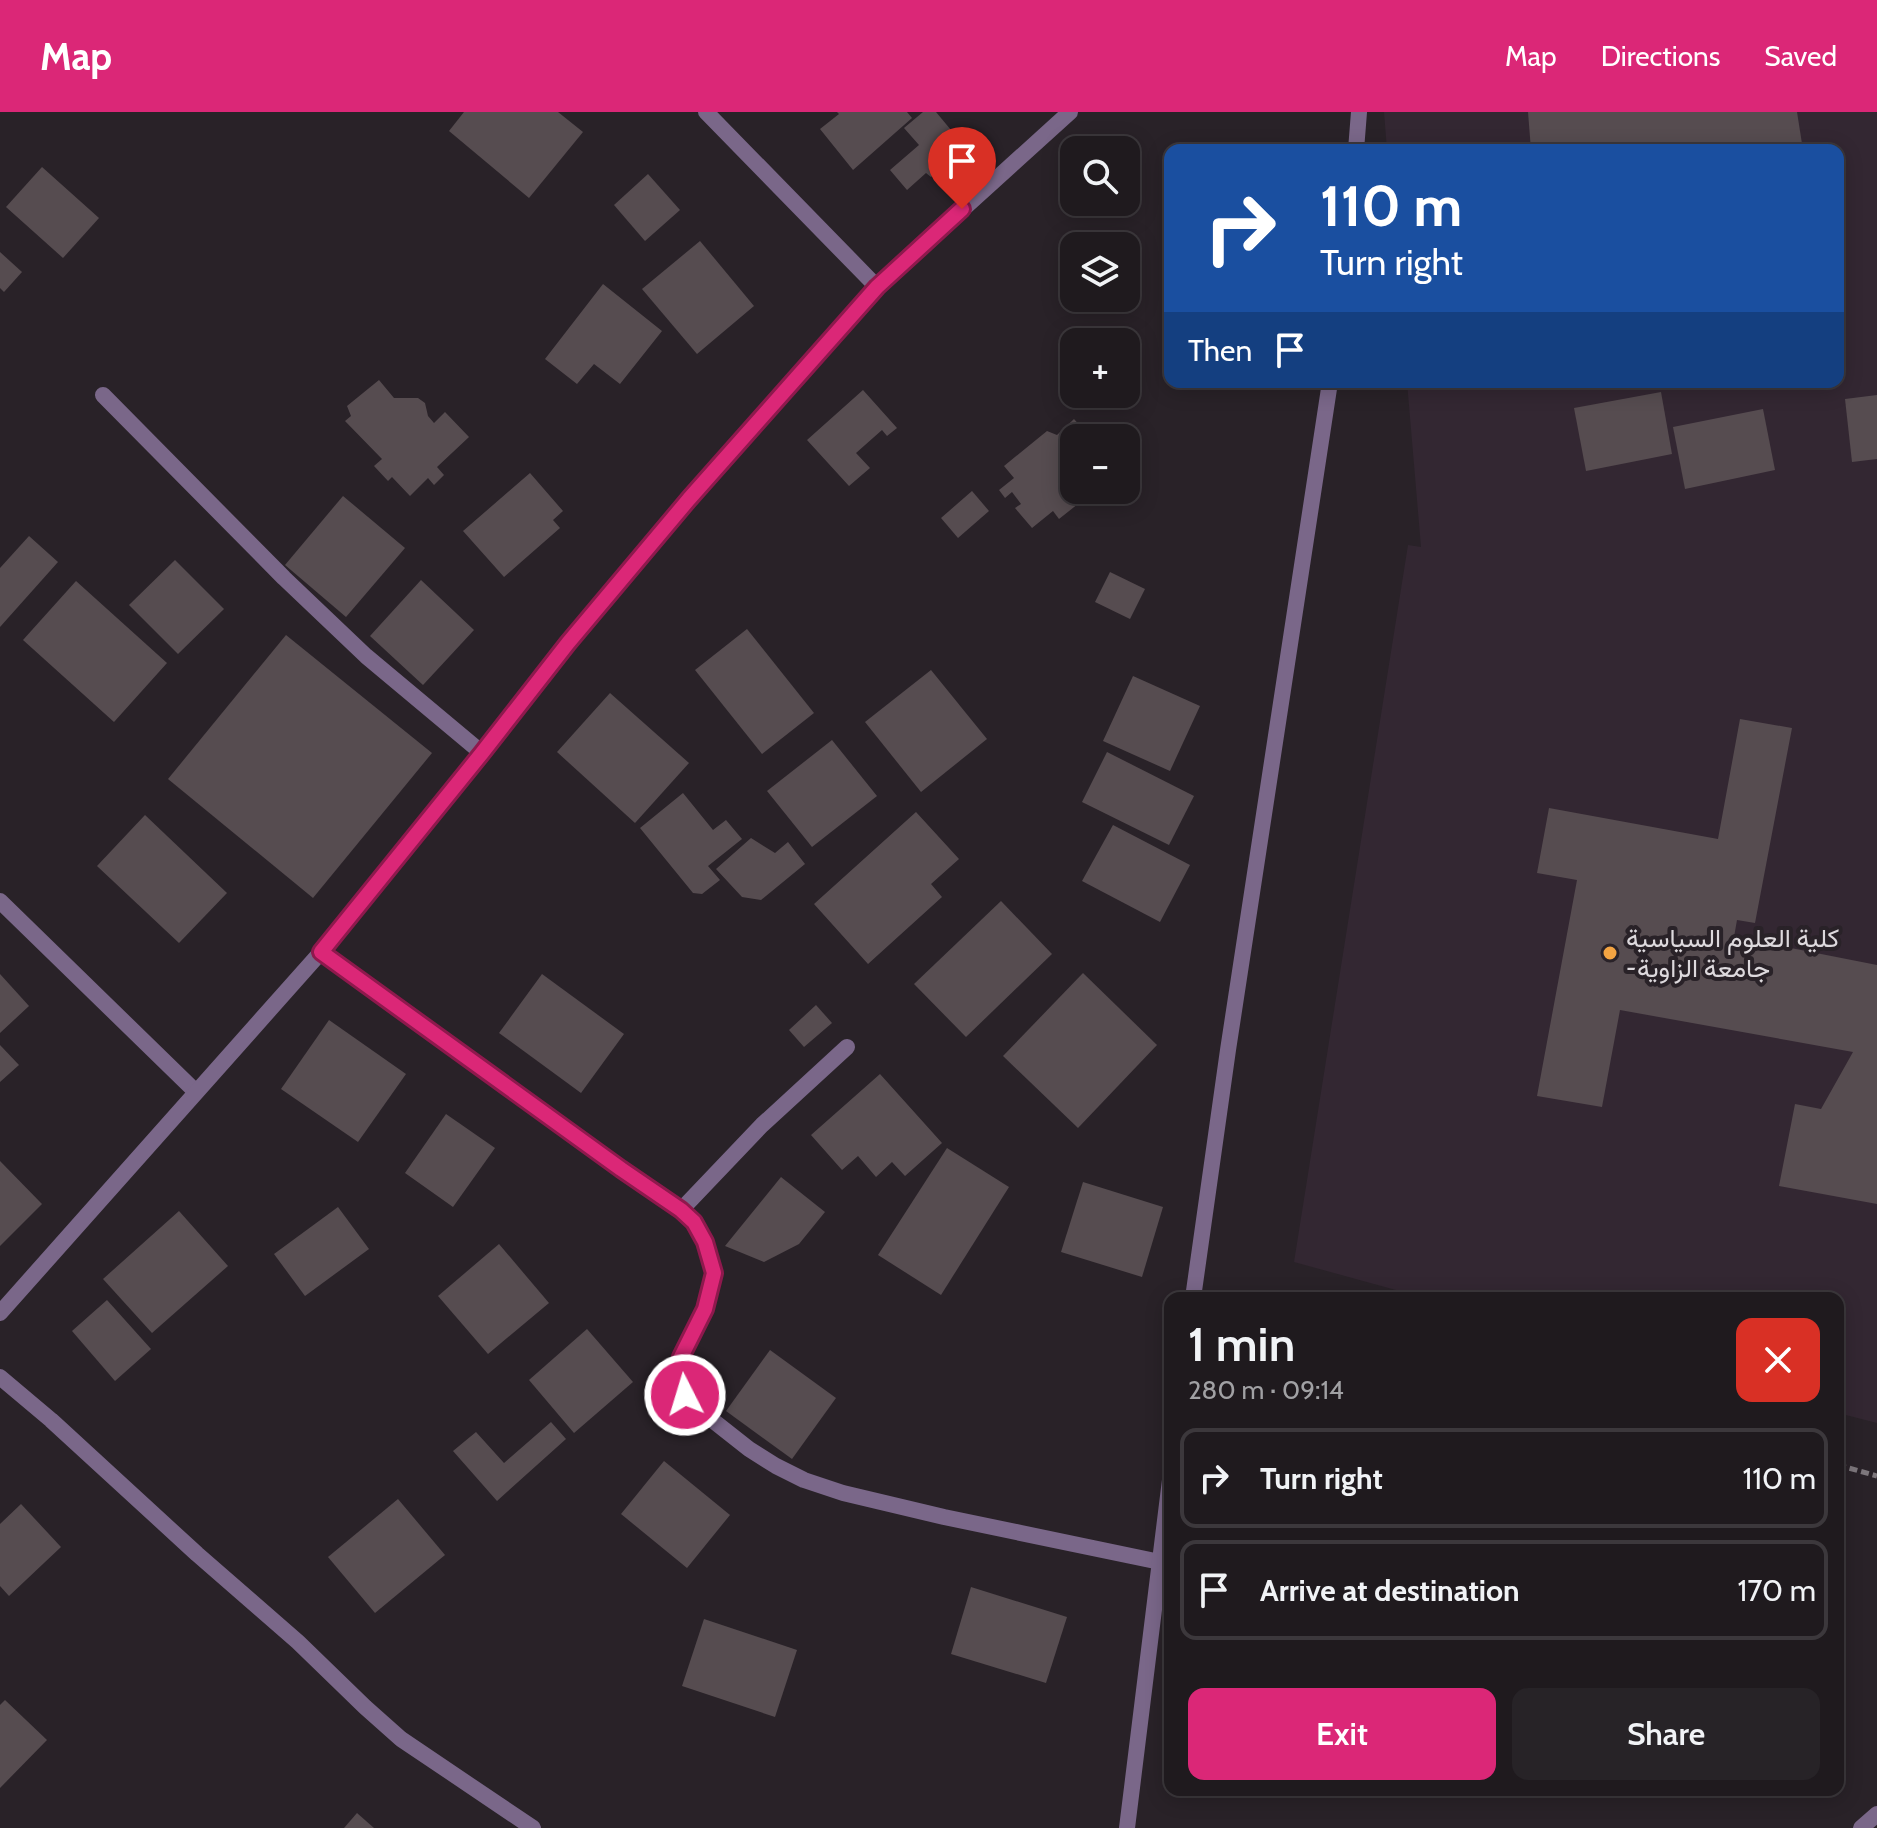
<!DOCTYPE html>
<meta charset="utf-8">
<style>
:root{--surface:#1f1a1e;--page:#272327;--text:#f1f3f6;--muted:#a1a1a4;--line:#3c383c;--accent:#db2777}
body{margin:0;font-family:Cabin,Vazirmatn,sans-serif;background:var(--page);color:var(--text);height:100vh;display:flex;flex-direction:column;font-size:30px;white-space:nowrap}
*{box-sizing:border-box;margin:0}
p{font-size:26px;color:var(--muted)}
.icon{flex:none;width:44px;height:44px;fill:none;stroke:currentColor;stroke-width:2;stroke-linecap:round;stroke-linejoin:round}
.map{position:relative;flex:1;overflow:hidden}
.details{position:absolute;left:1164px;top:1180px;width:680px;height:504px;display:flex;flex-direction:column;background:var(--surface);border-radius:16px;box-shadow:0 4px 20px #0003,0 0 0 2px var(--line)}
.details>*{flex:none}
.hud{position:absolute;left:1164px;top:32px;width:680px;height:244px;border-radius:16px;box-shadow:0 4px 20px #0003,0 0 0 2px var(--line);background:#1a4fa0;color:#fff;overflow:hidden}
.buttons{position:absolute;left:1060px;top:24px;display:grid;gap:16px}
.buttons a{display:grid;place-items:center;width:80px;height:80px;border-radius:16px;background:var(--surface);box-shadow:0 4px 20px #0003,0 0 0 2px var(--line);font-size:40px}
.pin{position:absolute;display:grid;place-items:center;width:68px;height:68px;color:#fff;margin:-82px -34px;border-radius:50% 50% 50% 0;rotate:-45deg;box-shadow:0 0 8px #0007}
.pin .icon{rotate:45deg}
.me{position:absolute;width:88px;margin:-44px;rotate:355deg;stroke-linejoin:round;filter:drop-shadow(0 0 6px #0008)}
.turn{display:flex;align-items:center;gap:28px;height:168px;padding:0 24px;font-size:36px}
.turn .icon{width:104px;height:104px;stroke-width:2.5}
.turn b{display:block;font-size:56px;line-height:68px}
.then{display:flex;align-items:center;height:76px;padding:0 24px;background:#0003;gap:16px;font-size:30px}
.round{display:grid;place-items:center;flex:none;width:84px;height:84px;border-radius:16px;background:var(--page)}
.head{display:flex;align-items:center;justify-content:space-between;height:136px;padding:0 24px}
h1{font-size:48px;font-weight:600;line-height:60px}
.button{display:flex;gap:16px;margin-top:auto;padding:16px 24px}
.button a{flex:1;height:92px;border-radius:16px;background:var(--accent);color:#fff;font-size:32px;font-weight:600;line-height:92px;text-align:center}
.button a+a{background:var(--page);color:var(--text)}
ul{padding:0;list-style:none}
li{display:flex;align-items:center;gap:24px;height:100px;margin:0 16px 12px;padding:0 8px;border:4px solid var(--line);border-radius:16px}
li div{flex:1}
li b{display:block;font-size:30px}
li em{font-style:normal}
header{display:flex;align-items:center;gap:48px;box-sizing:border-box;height:112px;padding:0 40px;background:var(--accent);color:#fff}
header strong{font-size:38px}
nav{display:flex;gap:44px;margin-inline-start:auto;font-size:28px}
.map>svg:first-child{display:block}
</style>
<header>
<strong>Map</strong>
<nav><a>Map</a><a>Directions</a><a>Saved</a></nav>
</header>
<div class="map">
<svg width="1877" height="1716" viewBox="0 0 1877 1716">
<rect width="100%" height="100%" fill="#292228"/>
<polygon fill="#332732" points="1384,0 1877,0 1877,1311 1838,1301 1838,1186 1425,1186 1294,1150 1408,433 1421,435 1407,270 1838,270 1838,38 1387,38"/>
<g fill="#564c50">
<polygon points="464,0 558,0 583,20 529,86 449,19"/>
<polygon points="837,0 907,0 912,6 853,58 820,17 839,2"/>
<polygon points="923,0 936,0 966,36 931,65 926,61 907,78 890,58 919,33 904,16"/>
<polygon points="1528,0 1797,0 1803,38 1531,38"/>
<polygon points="42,55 99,106 63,146 6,95"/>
<polygon points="648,62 680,98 645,129 614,93"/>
<polygon points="700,129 754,194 697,242 642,177"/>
<polygon points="0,140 22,160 4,180 0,176"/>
<polygon points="603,172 662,219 620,272 594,252 577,272 545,247"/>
<polygon points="379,268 394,286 418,286 425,291 428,304 434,311 445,300 469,325 437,355 444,363 434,373 428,366 410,384 392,365 388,369 374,354 382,347 345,309 351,304 347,294"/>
<polygon points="863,278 897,316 887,324 882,318 856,341 870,356 849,374 807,328"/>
<polygon points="1661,280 1672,342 1586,359 1574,296"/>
<polygon points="1877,283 1877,347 1852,350 1845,287"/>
<polygon points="1763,297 1775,358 1685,377 1673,315"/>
<polygon points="1074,307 1091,326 1074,326 1074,378 1084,378 1088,384 1059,407 1053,399 1032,416 1015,396 1021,392 1012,380 1005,386 999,378 1014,366 1004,354 1047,319 1057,323"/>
<polygon points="530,361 563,399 553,408 560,416 504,465 463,419"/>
<polygon points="972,379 989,399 958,426 941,406"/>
<polygon points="343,384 405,436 346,505 285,453"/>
<polygon points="29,424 58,450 0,515 0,456"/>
<polygon points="175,448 224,497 178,542 129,493"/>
<polygon points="1110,460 1145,477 1130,507 1095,490"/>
<polygon points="421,468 474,518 423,573 370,524"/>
<polygon points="76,469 167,551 114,610 23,528"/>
<polygon points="747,517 814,601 762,642 695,558"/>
<polygon points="286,523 432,641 313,786 168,667"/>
<polygon points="931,558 987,627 921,680 865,610"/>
<polygon points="1133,564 1200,594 1170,659 1103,629"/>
<polygon points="610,581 689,651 635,711 557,640"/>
<polygon points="1740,607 1792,616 1755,811 1737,808 1734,825 1877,853 1877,1092 1779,1074 1795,992 1821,997 1853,940 1620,898 1602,995 1537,984 1577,768 1537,761 1549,696 1718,727"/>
<polygon points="832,628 877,684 812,735 767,679"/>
<polygon points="1107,640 1194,684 1169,733 1082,690"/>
<polygon points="683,681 713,718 726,708 742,727 708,754 720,768 702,782 693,781 640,716"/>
<polygon points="916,700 959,747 931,772 942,785 868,852 814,792"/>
<polygon points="145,703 227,781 179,831 97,754"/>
<polygon points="1113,713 1190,753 1160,810 1082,769"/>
<polygon points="751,726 775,741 788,730 805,752 761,788 742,785 716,757"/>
<polygon points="1001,789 1052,842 966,925 914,872"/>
<polygon points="1083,861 1157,933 1078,1016 1003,944"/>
<polygon points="0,862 29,894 0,921"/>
<polygon points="542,862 624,922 581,981 499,921"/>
<polygon points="816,893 832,911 804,935 789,918"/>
<polygon points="329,908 406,962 358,1030 281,977"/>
<polygon points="0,933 19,953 0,970"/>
<polygon points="880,962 942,1031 905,1064 892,1050 876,1065 858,1044 842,1058 811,1023"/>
<polygon points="446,1002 495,1036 453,1095 405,1061"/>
<polygon points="947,1036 1009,1075 941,1183 878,1143"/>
<polygon points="0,1049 42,1092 0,1134"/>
<polygon points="781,1065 825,1100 799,1132 764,1150 725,1134"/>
<polygon points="1083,1070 1163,1095 1142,1165 1061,1140"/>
<polygon points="338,1095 369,1137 305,1184 274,1142"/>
<polygon points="179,1099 228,1154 152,1221 103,1167"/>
<polygon points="499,1132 549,1191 488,1242 438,1184"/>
<polygon points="107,1188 151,1237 115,1269 72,1219"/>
<polygon points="587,1217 633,1270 574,1321 529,1268"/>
<polygon points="770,1238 836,1286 792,1347 726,1299"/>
<polygon points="551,1310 566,1327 497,1389 453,1339 476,1320 504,1351"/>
<polygon points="664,1349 730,1403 687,1456 621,1402"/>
<polygon points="398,1387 445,1443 375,1501 328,1445"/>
<polygon points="21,1392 61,1435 9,1484 0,1474 0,1412"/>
<polygon points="971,1475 1067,1505 1046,1571 951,1542"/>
<polygon points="704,1507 797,1538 775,1605 682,1574"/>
<polygon points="5,1588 47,1628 0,1676 0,1593"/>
<polygon points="357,1701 374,1716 344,1716"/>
</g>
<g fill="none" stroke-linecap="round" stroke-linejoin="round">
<polyline stroke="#7d777c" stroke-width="5" stroke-dasharray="8 4" stroke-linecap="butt" points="1838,1353 1877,1364"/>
<g stroke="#7a6789" stroke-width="16">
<polyline points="706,0 877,175"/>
<polyline points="103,283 284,466 366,544 482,641"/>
<polyline points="0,789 196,980"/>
<polyline points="321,840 621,1057 681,1098 762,1013 847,935"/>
<polyline points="681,1098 694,1110 705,1130 714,1161 705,1197 681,1245 681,1267 685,1283 697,1296 749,1337 776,1354 804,1368 843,1381 944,1405 1160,1450"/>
<polyline points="0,1265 51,1308 197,1442 298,1530 365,1595 401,1627 533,1716"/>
</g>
<g stroke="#7a6789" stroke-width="16">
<polyline points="1356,38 1359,0"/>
<polyline points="1193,1186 1228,938 1330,270"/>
<polyline points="0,1201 321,840 482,641 568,531 689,387 877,175 1070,0"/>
<polyline points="1127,1716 1170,1368"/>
<polyline points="1861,1716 1877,1702"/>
</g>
</g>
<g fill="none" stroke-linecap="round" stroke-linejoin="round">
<defs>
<polyline id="route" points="685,1283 681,1267 681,1245 705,1197 714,1161 705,1130 694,1110 681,1098 621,1057 321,840 482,641 568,531 689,387 877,175 962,97"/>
</defs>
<use href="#route" stroke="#8e194d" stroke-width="20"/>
<use href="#route" stroke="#db2777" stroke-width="14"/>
</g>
<circle fill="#f3a442" stroke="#292228" stroke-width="3" cx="1610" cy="841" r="8"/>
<g text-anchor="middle" stroke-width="8" stroke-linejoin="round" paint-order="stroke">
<g font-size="26" fill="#ddd9dd" stroke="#292228" text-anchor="start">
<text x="1626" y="835">كلية العلوم السياسية<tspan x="1626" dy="30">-جامعة الزاوية</tspan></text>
</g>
</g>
</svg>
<div class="buttons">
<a><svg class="icon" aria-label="search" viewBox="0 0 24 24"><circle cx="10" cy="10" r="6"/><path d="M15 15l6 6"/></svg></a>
<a><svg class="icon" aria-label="layers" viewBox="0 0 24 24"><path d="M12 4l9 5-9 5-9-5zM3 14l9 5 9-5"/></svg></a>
<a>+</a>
<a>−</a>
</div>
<div class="pin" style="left:962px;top:97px;background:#d93025"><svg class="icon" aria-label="arrive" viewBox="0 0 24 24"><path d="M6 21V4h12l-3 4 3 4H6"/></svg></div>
<svg class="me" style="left:685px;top:1283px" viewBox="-20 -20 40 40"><circle r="17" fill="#db2777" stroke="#fff" stroke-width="3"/><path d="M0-11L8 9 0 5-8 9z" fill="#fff"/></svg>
<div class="hud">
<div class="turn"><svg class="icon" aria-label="right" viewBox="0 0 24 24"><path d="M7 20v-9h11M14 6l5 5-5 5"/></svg><div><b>110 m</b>Turn right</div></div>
<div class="then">Then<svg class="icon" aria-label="arrive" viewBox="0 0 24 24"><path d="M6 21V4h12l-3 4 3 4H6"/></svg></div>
</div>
<section class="details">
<div class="head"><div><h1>1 min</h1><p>280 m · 09:14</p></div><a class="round" style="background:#d93025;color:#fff"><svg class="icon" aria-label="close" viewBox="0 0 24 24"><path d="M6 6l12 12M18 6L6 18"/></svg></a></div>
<ul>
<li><svg class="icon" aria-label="right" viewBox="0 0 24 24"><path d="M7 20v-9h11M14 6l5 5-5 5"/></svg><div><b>Turn right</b></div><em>110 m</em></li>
<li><svg class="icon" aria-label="arrive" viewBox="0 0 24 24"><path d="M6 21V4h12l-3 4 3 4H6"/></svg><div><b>Arrive at destination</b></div><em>170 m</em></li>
</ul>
<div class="button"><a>Exit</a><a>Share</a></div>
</section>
</div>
